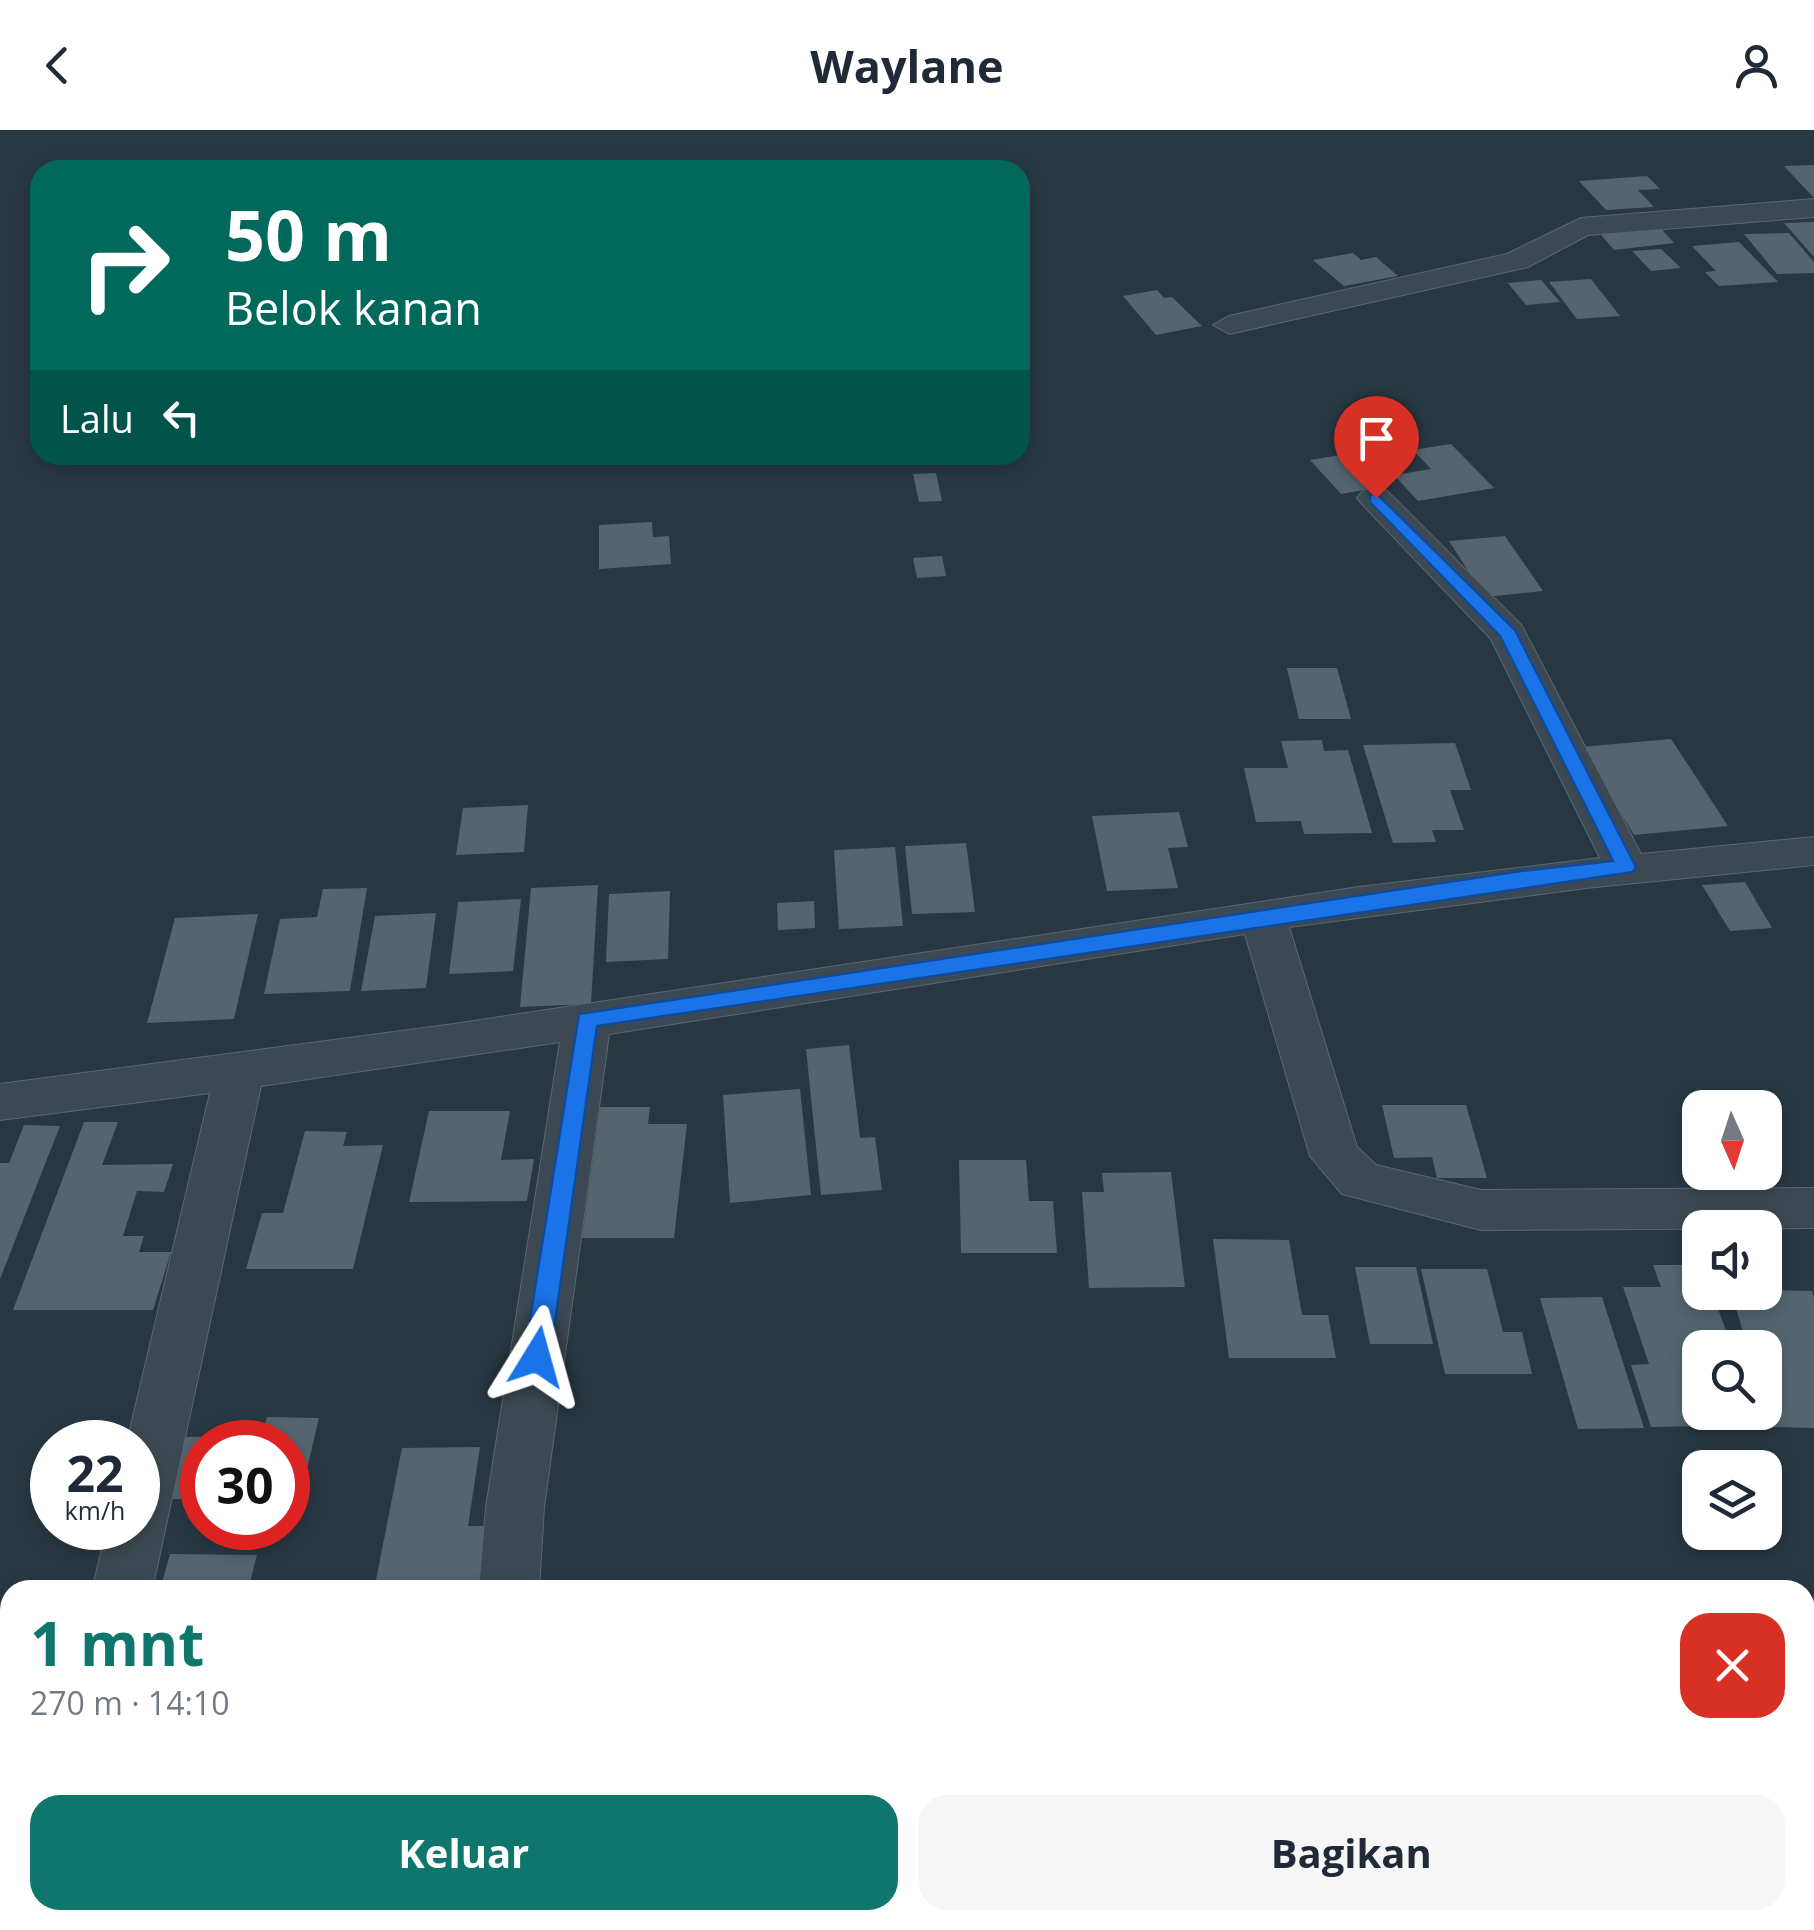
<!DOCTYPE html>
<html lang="id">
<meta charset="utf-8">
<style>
:root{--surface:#fff;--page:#f6f6f7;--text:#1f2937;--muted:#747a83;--accent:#0f766e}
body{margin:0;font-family:"Open Sans",sans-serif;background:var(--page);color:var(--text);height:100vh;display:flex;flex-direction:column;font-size:38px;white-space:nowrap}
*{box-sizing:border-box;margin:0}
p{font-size:32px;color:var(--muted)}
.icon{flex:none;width:55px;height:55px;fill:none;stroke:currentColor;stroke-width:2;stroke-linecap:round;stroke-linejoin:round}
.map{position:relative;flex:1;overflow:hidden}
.details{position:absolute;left:0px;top:1450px;width:1815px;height:350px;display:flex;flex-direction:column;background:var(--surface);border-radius:30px 30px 0 0;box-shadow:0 5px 15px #0003}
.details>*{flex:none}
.guide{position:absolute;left:30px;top:30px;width:1000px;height:305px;border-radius:30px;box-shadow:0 5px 15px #0003;background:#00695c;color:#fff;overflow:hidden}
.needle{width:65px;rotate:177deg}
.tools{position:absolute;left:1682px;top:960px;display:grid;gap:20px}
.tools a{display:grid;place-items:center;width:100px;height:100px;border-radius:20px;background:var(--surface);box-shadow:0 5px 15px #0003;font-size:50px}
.speed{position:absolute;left:30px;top:1290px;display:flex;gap:20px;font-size:50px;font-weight:700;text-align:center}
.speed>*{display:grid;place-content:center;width:130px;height:130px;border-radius:50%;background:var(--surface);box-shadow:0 5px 15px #0003;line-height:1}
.speed small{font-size:25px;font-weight:400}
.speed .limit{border:15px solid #d22;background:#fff;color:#111}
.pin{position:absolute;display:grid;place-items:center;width:85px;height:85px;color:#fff;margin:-102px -42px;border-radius:50% 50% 50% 0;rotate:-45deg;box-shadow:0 0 10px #0007}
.pin .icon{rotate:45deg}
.me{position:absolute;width:110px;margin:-55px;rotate:8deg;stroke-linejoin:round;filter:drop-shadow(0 0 8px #0008)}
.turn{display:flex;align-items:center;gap:35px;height:210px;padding:0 30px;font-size:45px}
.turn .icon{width:130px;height:130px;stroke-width:2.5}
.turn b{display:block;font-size:70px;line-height:85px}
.then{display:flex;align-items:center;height:95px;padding:0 30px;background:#0003;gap:20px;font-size:38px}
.round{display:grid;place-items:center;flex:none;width:105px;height:105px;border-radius:30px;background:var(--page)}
.overview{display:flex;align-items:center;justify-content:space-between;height:170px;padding:0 30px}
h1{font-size:60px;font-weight:700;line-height:75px;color:var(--accent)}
.action{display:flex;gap:20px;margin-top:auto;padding:20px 30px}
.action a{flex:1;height:115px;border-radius:30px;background:var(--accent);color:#fff;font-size:40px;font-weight:700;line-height:115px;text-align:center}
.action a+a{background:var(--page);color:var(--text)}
header{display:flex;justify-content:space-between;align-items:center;height:130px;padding:0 30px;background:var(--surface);font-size:45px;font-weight:700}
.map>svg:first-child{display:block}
</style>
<header><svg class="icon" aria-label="back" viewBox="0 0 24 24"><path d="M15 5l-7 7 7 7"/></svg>Waylane<svg class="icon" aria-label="person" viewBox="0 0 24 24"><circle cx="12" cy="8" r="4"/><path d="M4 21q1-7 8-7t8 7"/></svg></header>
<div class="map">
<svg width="1814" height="1800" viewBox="0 0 1814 1800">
<rect width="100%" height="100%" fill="#283843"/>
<g fill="#54656f">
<polygon points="1814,35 1814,68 1784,36"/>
<polygon points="1647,46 1660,59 1638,60 1654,77 1606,80 1579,51"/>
<polygon points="1814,92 1814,127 1784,93"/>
<polygon points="1658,95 1674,113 1614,120 1596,99"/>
<polygon points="1789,103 1814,132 1814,143 1777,144 1744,104"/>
<polygon points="1739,112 1778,152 1719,156 1705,142 1716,141 1692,116"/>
<polygon points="1661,119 1681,138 1651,141 1632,121"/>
<polygon points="1353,123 1361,130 1376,127 1398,146 1344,156 1313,130"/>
<polygon points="1591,149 1620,186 1577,189 1549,152"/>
<polygon points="1541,150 1560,172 1526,175 1508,153"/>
<polygon points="1157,160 1164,168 1172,167 1202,196 1156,205 1123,166"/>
<polygon points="1451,314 1494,358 1418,371 1394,345 1431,339 1413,320"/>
<polygon points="1341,325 1374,358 1341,364 1310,330"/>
<polygon points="936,343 942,371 919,372 913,344"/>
<polygon points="652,392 653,407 669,406 671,434 599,439 599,395"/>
<polygon points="1505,406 1543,461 1485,467 1449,411"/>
<polygon points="942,426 946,446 917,448 913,428"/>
<polygon points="1287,538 1337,538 1351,589 1299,589"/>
<polygon points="1671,609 1728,696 1634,705 1581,617"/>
<polygon points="1322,610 1324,621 1348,620 1372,703 1304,704 1301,691 1256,692 1244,638 1288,638 1281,611"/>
<polygon points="1455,613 1471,660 1450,660 1464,700 1432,700 1436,712 1393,713 1363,615"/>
<polygon points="528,675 524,722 456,725 463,678"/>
<polygon points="1179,682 1188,717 1168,718 1178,758 1107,761 1092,686"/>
<polygon points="966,713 975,782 912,784 905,716"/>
<polygon points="895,717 903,796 839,799 834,720"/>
<polygon points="1745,752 1772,798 1730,801 1702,755"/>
<polygon points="598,755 591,874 520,877 531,758"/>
<polygon points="367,758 350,861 264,864 280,789 317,787 323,759"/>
<polygon points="670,761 668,829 606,832 609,764"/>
<polygon points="521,769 513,841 449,844 458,772"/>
<polygon points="814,771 815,798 778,800 777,773"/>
<polygon points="436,783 426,858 361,861 375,786"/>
<polygon points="258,784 234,889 147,893 175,788"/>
<polygon points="849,915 860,1008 875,1007 882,1060 821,1065 806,919"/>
<polygon points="800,959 811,1065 730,1073 723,965"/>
<polygon points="1382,975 1466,975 1487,1048 1437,1048 1432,1027 1394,1028"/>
<polygon points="600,977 650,977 648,994 687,994 674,1108 582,1108"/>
<polygon points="429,981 510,981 501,1030 534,1029 527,1071 409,1072"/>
<polygon points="84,992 118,992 102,1035 173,1034 164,1062 137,1061 123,1106 144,1106 139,1122 171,1122 153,1180 13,1180"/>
<polygon points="24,995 60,996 0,1149 0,1033 9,1033"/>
<polygon points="305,1001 347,1002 343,1016 383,1015 353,1139 246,1139 262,1083 283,1083"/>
<polygon points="959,1030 1026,1030 1029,1071 1053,1071 1057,1123 961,1123"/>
<polygon points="1171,1042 1185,1157 1089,1158 1082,1062 1104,1062 1102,1043"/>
<polygon points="1213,1109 1289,1110 1302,1185 1328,1185 1336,1228 1229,1228"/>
<polygon points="1653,1135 1700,1135 1700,1162 1712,1162 1732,1218 1700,1218 1700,1282 1756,1282 1761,1295 1651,1297 1631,1235 1649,1234 1623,1157 1661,1157"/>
<polygon points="1355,1137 1416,1137 1433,1214 1370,1214"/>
<polygon points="1421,1139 1487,1139 1503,1202 1522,1202 1532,1244 1445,1244"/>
<polygon points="1765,1160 1812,1161 1814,1168 1814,1298 1774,1297 1765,1270 1765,1218 1748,1218 1731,1162"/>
<polygon points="1602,1167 1644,1298 1578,1299 1540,1168"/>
<polygon points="267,1287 319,1288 300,1369 288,1369 288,1312 202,1312 202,1369 167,1369 185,1307 262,1306"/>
<polygon points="480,1317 468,1396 487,1396 478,1455 457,1455 456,1460 374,1460 402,1318"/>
<polygon points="170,1424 257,1425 248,1460 160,1460"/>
</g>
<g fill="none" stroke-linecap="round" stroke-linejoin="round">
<defs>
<g id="minor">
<polygon points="1814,69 1814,87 1588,105 1528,137 1229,204 1213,195 1229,186 1507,124 1581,88"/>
<polygon points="1375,357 1387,361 1522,496 1641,724 1814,707 1814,735 1586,758 1289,797 1357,1017 1376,1035 1481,1060 1814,1058 1814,1098 1481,1100 1342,1064 1310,1026 1245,804 609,904 544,1377 539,1460 479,1460 486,1377 560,912 261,956 152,1460 92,1460 107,1398 138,1398 138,1312 127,1312 210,963 0,990 0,954 454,894 1359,757 1600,728 1491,509 1363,375 1357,368 1363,361"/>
<polygon points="13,1790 81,1790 79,1800 11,1800"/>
</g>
</defs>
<use href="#minor" stroke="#5b6770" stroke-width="2"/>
<use href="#minor" fill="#3d4952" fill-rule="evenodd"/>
</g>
<polygon fill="#1a73e8" stroke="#114b97" stroke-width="2.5" points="1376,363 1515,500 1636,737 1633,742 597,896 550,1227 547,1235 528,1235 524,1227 579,884 1521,741 1613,731 1500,506 1370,372 1370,365"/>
</svg>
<div class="tools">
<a><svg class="needle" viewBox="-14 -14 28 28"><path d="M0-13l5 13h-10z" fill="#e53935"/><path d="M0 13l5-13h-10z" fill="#747a83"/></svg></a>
<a><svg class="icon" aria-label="sound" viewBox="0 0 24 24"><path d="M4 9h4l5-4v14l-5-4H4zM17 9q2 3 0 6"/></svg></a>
<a><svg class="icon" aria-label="search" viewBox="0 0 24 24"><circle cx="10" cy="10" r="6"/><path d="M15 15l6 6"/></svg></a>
<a><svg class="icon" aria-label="layers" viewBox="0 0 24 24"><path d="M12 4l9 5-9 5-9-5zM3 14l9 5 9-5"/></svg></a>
</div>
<div class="speed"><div>22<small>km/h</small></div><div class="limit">30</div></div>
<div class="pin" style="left:1376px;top:368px;background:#d93025"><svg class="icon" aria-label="arrive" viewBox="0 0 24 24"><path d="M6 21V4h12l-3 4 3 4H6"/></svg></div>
<svg class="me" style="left:537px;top:1227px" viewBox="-20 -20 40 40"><path d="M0-17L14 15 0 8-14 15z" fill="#1a73e8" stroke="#fff" stroke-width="4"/></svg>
<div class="guide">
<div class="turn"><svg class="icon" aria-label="right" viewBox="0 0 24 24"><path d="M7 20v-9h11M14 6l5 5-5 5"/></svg><div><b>50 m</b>Belok kanan</div></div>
<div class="then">Lalu<svg class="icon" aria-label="left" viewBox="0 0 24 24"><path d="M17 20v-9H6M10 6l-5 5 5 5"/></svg></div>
</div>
<section class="details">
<div class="overview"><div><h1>1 mnt</h1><p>270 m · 14:10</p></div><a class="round" style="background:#d93025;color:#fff"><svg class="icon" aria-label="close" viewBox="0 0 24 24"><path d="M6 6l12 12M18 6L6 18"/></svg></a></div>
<div class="action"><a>Keluar</a><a>Bagikan</a></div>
</section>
</div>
